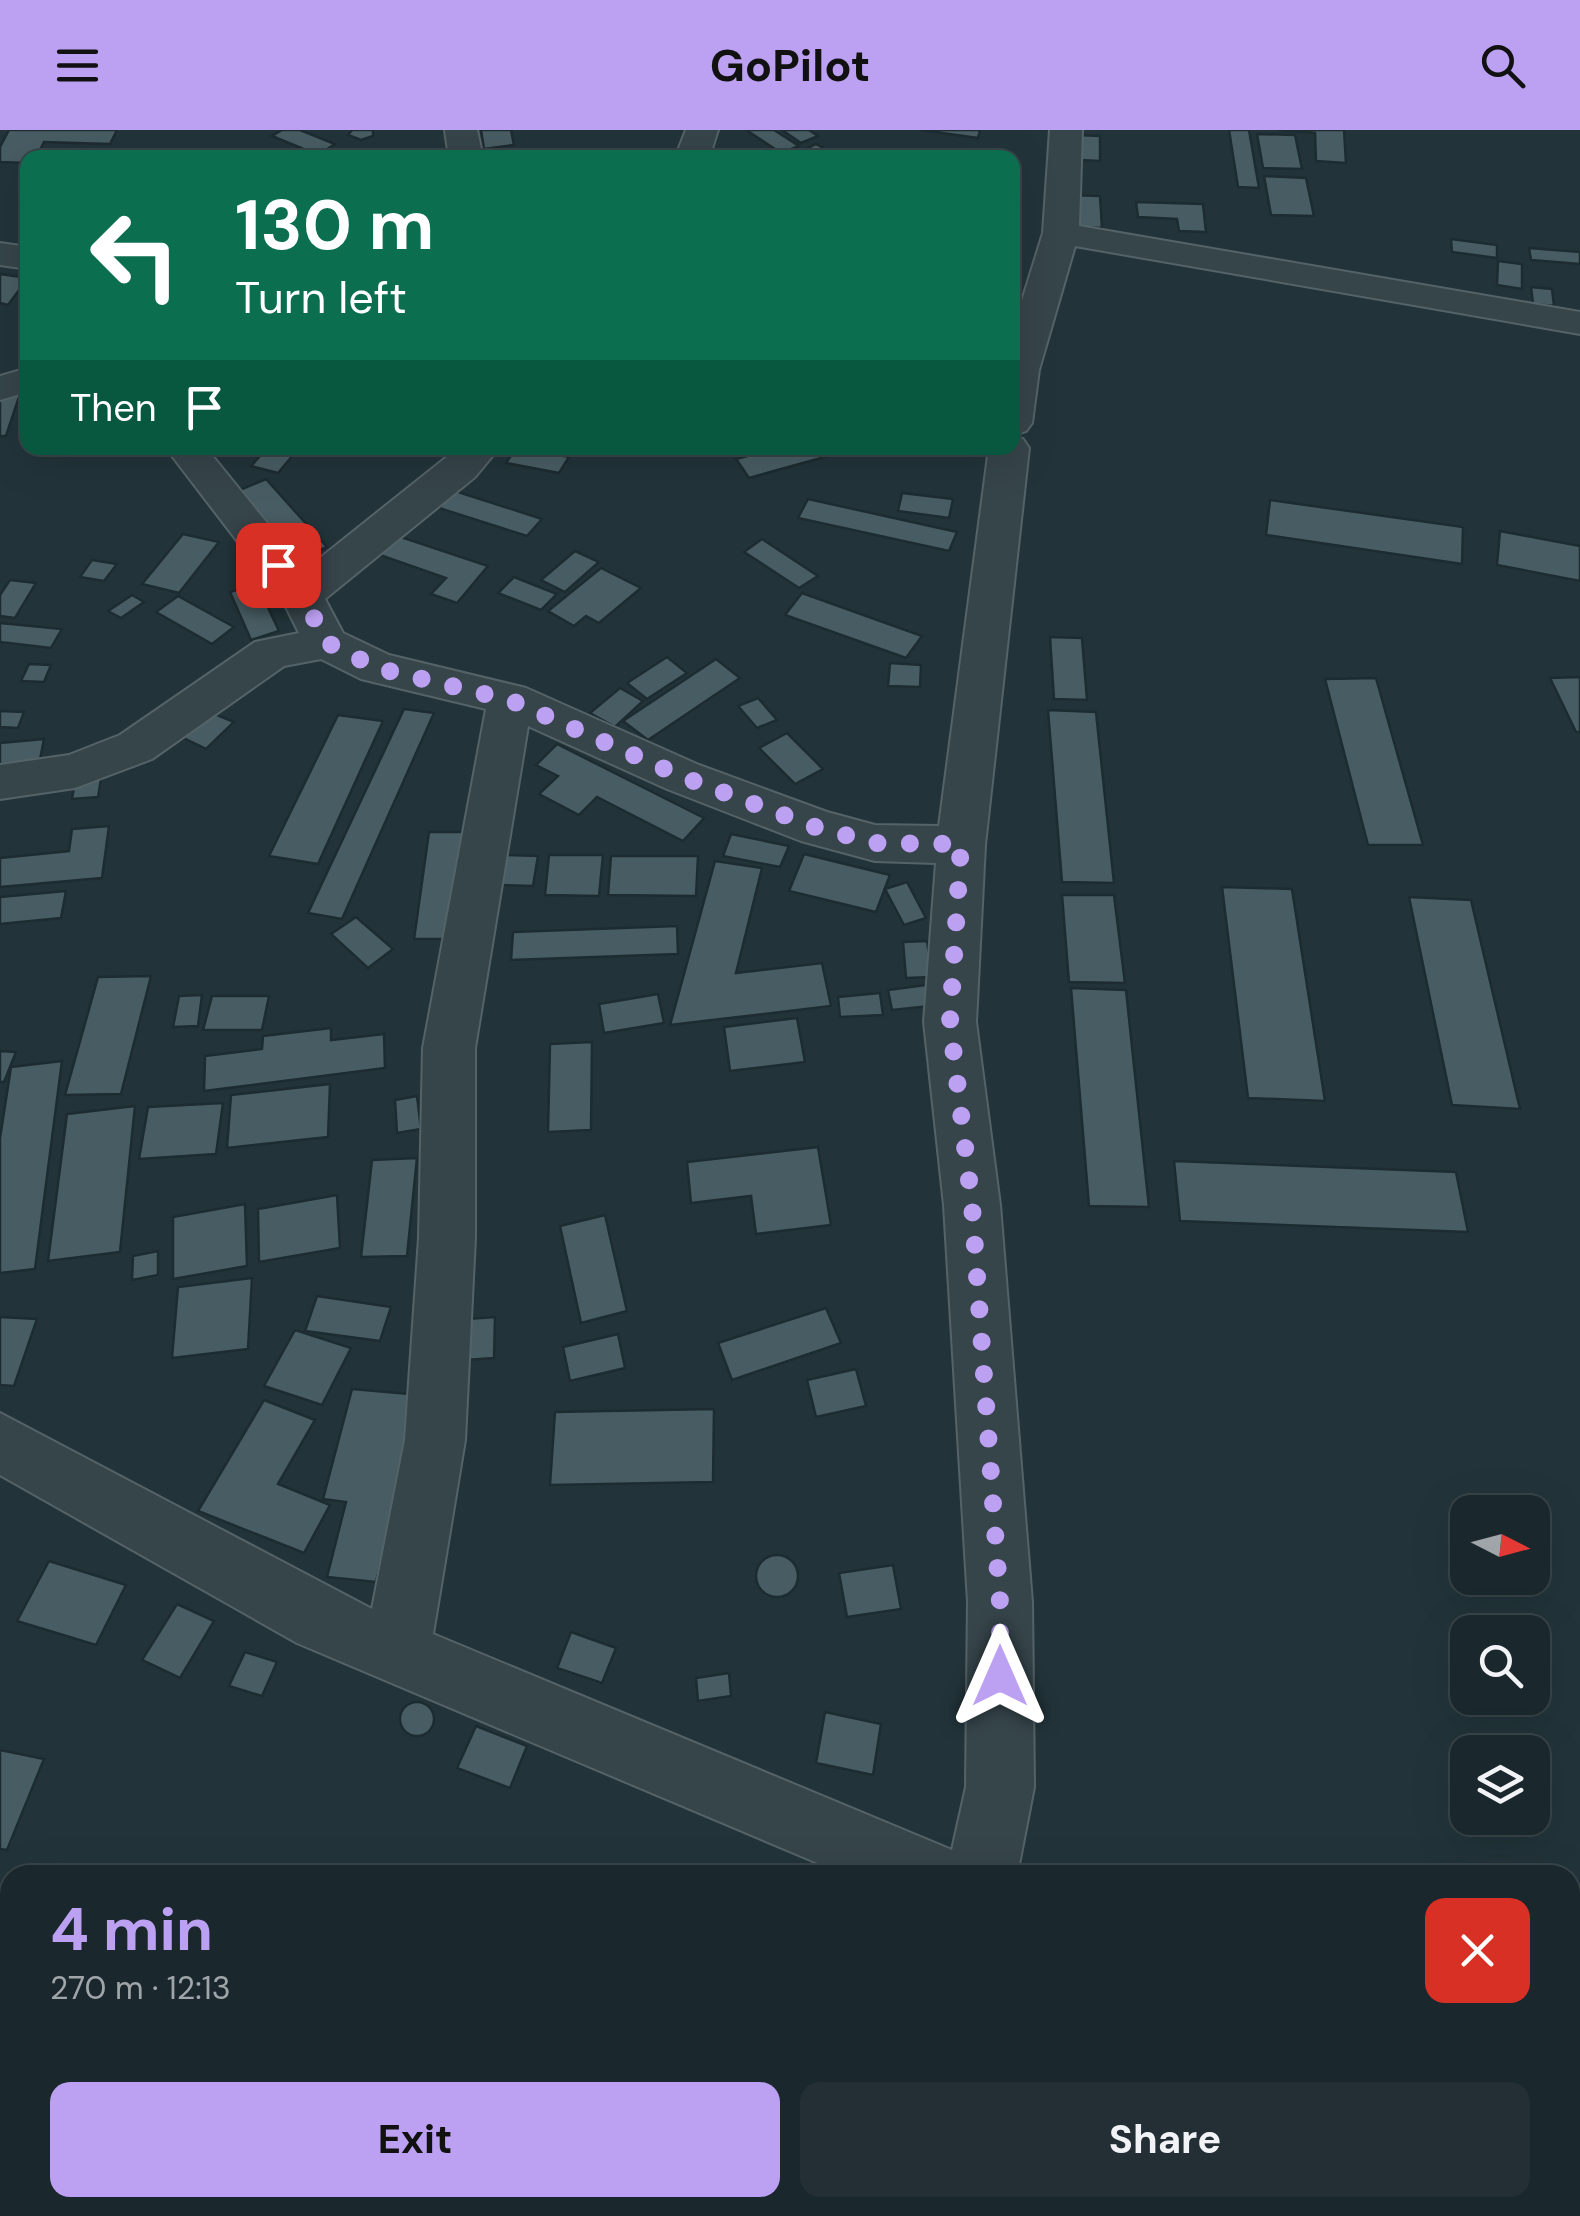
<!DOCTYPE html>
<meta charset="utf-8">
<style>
:root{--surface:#1a272c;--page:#232f34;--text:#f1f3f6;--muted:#9fa5a9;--line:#384448;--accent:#bca0f2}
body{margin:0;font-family:"DM Sans",sans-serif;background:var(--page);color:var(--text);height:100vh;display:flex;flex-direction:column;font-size:38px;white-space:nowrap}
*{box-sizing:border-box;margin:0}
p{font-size:32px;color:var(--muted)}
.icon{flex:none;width:55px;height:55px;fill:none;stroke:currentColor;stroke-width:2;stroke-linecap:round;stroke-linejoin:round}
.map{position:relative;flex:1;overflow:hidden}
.details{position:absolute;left:0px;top:1735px;width:1580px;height:352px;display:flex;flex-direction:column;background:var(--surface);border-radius:30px 30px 0 0;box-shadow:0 10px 40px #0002,0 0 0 2px var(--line)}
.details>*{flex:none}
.hud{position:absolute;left:20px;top:20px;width:1000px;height:305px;border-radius:20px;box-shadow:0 10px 40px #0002,0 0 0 2px var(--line);background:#0b6e4f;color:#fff;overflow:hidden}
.needle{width:65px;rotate:96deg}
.controls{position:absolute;left:1450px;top:1365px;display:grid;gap:20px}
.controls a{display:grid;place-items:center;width:100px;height:100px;border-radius:20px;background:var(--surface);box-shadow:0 10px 40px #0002,0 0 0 2px var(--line);font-size:50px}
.pin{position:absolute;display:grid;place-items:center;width:85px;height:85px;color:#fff;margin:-42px;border-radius:20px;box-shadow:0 5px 15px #0006}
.me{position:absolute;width:110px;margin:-55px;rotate:0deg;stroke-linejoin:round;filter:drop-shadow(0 0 8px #0008)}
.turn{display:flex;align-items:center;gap:35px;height:210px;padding:0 50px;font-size:45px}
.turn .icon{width:130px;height:130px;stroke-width:2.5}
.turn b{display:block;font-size:70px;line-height:85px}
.then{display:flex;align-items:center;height:95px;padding:0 50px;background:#0003;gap:20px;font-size:38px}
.round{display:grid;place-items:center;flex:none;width:105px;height:105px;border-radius:20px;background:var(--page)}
.summary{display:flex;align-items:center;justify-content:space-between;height:170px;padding:0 50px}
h1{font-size:60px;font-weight:700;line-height:75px;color:var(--accent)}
.action{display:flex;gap:20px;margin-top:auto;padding:20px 50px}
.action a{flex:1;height:115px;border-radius:20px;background:var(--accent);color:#111;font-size:40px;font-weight:700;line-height:115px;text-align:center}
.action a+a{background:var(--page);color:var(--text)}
header{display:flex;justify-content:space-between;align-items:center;height:130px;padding:0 50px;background:var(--accent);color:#111;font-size:45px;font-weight:700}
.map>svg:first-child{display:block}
</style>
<header><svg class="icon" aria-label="menu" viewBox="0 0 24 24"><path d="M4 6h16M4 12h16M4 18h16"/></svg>GoPilot<svg class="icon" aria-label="search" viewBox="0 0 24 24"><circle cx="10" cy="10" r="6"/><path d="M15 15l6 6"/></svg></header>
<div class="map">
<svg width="1580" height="2086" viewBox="0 0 1580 2086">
<rect width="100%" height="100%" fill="#22343a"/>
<g fill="#485d63" stroke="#1d2c31" stroke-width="2.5">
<polygon points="9,0 117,0 110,14 44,12 36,28 28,28 28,33 0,32 0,17"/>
<polygon points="282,0 300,0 335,14 318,25 272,6"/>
<polygon points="373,0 373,6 361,10 348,5 352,0"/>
<polygon points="481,0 511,0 514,15 484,19"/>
<polygon points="746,0 774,0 799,16 781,23"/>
<polygon points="782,0 809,0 818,6 801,13"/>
<polygon points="921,0 980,0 978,8"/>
<polygon points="1229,0 1249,0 1259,58 1238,57"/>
<polygon points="1278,0 1344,0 1346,33 1316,31 1315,3"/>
<polygon points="1257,4 1295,5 1302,39 1263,38"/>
<polygon points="1079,5 1100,6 1100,31 1079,30"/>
<polygon points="816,14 842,28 792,26"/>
<polygon points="1264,46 1306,48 1314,86 1271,85"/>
<polygon points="1069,65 1100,66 1102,98 1070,97"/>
<polygon points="1136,72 1203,74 1206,102 1179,101 1177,89 1138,87"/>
<polygon points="1451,109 1497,115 1497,128 1452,122"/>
<polygon points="1529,118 1580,122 1580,134 1531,130"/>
<polygon points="1498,131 1522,134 1522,159 1497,155"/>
<polygon points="0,144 28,148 8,175 0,173"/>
<polygon points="1531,157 1552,159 1554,176 1533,174"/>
<polygon points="20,264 6,306 0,306 0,265"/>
<polygon points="267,318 299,318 278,343 251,336"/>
<polygon points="516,318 524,318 569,327 559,343 506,333"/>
<polygon points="777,318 857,318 749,348 736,329"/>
<polygon points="266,349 327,417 296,431 235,362"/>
<polygon points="455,361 542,389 527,406 439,378"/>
<polygon points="902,363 953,369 949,388 898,381"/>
<polygon points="808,369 957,402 949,421 798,388"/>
<polygon points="1270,370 1463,397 1462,434 1266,405"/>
<polygon points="1500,401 1580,416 1580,451 1497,435"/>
<polygon points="183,404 219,412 179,463 142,454"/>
<polygon points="395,405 488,436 457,473 431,464 446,448 377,424"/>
<polygon points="762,409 818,446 799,458 744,422"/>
<polygon points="575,421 599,432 565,462 541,450"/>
<polygon points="92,430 117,434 104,451 80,447"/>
<polygon points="601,438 641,458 599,493 586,486 574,496 548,481"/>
<polygon points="514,447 557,464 541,480 498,463"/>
<polygon points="10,450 36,453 15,488 0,486 0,465"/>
<polygon points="257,454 279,501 251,510 230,462"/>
<polygon points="802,463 922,506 906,528 785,485"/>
<polygon points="132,465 144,472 121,488 108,481"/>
<polygon points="178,466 234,497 212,514 156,482"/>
<polygon points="0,493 62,499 51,518 0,512"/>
<polygon points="1050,507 1082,508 1087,570 1054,569"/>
<polygon points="667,527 687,543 647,569 627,553"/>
<polygon points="716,529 740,548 648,610 623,591"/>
<polygon points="890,533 921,535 920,557 888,556"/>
<polygon points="29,534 51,535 44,552 21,551"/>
<polygon points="1580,547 1580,602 1576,602 1550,548"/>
<polygon points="1376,548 1423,715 1368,715 1325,549"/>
<polygon points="620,558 643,571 615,597 590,583"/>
<polygon points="758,568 777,590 757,598 738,576"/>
<polygon points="404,579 434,583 342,789 308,783"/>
<polygon points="1048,580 1096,582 1114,753 1062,752"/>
<polygon points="0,581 24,582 18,598 0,597"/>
<polygon points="210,582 234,592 206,619 183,608"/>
<polygon points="338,585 383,591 318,734 269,726"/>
<polygon points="787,603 823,639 795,654 759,618"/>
<polygon points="44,609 39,635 0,639 0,613"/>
<polygon points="557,614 704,688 683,711 597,667 579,685 539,664 558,646 536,635"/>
<polygon points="101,649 98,667 72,669 75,651"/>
<polygon points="109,696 102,748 0,757 0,728 69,721 72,699"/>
<polygon points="429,702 466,702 453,809 414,809"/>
<polygon points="731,704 789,716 780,737 723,726"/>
<polygon points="804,724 890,745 876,782 789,761"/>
<polygon points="505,725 538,726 533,756 500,755"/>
<polygon points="549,725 603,725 599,766 545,765"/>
<polygon points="611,726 698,726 696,766 608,765"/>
<polygon points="715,731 762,738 736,843 822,833 831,876 670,895"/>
<polygon points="907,752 926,788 904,795 885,759"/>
<polygon points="1222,757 1292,759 1325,971 1248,968"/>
<polygon points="66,761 61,788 0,794 0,767"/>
<polygon points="1062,765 1114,765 1125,853 1069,852"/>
<polygon points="1409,767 1471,770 1520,979 1452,975"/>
<polygon points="356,787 393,819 368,838 331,804"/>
<polygon points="677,796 678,824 511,830 513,802"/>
<polygon points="927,811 932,847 906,848 903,812"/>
<polygon points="151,846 121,964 65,965 98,847"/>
<polygon points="926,855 930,876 892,880 888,860"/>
<polygon points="1071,858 1126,860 1149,1077 1089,1076"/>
<polygon points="880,863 883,885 840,887 838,867"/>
<polygon points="658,864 664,893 604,903 599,874"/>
<polygon points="202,865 198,896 173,897 179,866"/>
<polygon points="212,866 269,866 262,900 203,900"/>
<polygon points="797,888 805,932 730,941 724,897"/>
<polygon points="331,898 331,910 384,904 385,938 204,961 205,926 262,919 263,906"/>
<polygon points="592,912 591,1000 548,1002 550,914"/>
<polygon points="0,921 16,922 4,952 0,952"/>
<polygon points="62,931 35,1139 0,1143 0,1008 11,937"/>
<polygon points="330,954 328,1007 227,1018 231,965"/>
<polygon points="417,966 421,999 397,1003 395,970"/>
<polygon points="223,973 216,1024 139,1029 148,977"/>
<polygon points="135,976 120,1122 48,1131 67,984"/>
<polygon points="818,1017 831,1095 756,1104 751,1066 691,1073 687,1032"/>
<polygon points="417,1028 407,1126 361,1127 372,1030"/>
<polygon points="1174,1031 1456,1042 1468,1102 1180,1091"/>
<polygon points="337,1065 340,1118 259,1132 258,1079"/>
<polygon points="245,1074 247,1136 173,1149 173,1087"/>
<polygon points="605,1085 627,1181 581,1193 560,1096"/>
<polygon points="158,1121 158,1145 132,1150 133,1126"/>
<polygon points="252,1148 248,1219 172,1228 178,1157"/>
<polygon points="317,1166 391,1177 380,1211 305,1201"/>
<polygon points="826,1178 841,1213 732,1250 718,1213"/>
<polygon points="0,1187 37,1189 14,1256 0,1255"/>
<polygon points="495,1187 494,1228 451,1231 453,1190"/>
<polygon points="295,1200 351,1218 322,1275 264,1256"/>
<polygon points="618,1204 625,1238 570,1251 563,1217"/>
<polygon points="856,1239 866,1276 816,1287 807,1250"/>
<polygon points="352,1259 421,1265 376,1452 327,1447 346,1372 323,1369"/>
<polygon points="264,1270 315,1290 278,1354 330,1375 304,1423 198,1381"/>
<polygon points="714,1279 713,1352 550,1355 555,1282"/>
<circle cx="777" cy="1446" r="21"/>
<polygon points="49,1431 126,1455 96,1515 17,1491"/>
<polygon points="893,1435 901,1479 847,1487 839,1443"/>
<polygon points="177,1474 214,1491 180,1548 142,1530"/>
<polygon points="571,1502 616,1518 602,1553 557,1538"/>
<polygon points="245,1522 277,1532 262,1566 229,1556"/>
<polygon points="729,1543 731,1566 698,1571 696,1548"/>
<circle cx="417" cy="1589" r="17"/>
<polygon points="825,1582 881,1594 873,1645 816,1633"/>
<polygon points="476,1596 527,1616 510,1658 457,1638"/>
<polygon points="0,1620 44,1629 7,1720 0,1719"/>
</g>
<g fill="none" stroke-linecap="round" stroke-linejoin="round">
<defs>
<g id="minor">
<polygon points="445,0 477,0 483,28 449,28"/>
<polygon points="686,0 718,0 709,28 675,28"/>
<polygon points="1050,0 1082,0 1079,96 1580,182 1580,204 1075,116 1039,240 1032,293 1026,301 1012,305 1012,203 1043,103"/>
<polygon points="0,113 28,117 28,139 0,135"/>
<polygon points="28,238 28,262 0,270 0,246"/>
<path d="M1012,307L1023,309L1029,318L985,715L976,892L1000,1075L1032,1472L1034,1657L1017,1745H846L297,1513L0,1345V1283L372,1479L405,1310L419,1108L423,918L486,579L361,549L321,529L284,536L152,629L75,658L0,669V635L69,625L120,605L255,512L299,503L283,471L166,318H206L305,440L458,318H499L475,347L325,469L343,503L389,525L526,558L699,635L827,682L875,695L939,696L989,318H1012ZM528,596L667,659L801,711L875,731L936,733L924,892L944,1075L968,1472L966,1657L952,1720L433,1504L465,1310L475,1108V918Z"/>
<polygon points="878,2078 954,2078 954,2086 876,2086"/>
</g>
</defs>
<use href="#minor" stroke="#546368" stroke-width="4"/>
<use href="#minor" fill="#36454a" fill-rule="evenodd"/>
</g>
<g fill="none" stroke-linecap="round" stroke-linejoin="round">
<polyline stroke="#bca0f2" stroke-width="18" stroke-dasharray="0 32.4" points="278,435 302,464 326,512 377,538 510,570 683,647 818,698 876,713 961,714 950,892 972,1075 1000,1472 1000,1546"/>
</g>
</svg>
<div class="controls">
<a><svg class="needle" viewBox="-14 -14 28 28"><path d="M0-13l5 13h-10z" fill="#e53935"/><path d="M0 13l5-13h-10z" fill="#9fa5a9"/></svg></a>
<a><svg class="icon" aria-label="search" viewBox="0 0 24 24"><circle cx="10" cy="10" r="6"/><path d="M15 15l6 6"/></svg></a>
<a><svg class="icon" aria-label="layers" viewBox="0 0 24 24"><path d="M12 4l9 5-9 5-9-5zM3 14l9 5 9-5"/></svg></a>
</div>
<div class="pin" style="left:278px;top:435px;background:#d93025"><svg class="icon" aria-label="arrive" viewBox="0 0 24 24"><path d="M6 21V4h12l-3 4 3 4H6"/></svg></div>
<svg class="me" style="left:1000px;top:1546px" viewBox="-20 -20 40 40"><path d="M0-17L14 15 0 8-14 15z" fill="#bca0f2" stroke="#fff" stroke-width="4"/></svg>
<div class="hud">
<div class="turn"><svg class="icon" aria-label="left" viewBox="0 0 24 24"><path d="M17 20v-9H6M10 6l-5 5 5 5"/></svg><div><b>130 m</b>Turn left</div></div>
<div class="then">Then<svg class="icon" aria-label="arrive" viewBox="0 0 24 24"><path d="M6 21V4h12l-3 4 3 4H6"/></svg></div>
</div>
<section class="details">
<div class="summary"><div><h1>4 min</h1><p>270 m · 12:13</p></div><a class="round" style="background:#d93025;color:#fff"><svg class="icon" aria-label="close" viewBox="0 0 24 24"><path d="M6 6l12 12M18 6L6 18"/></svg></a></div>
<div class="action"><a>Exit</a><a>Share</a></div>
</section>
</div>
